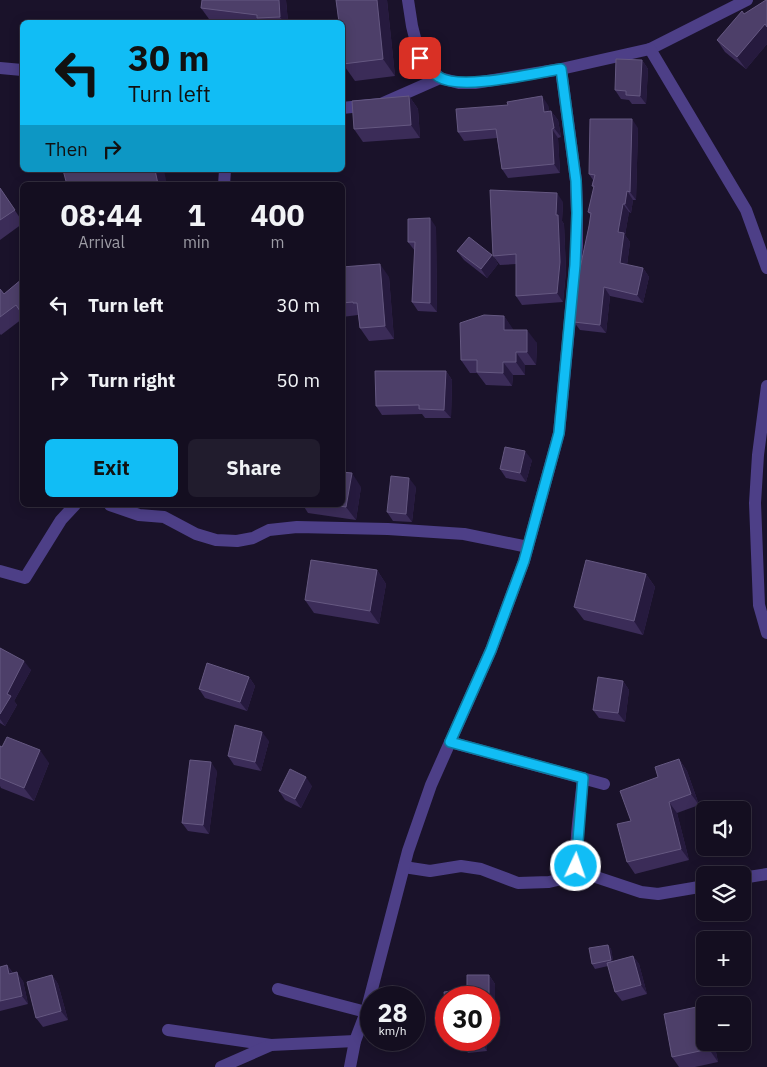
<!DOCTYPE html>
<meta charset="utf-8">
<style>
:root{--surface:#140e20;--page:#211c2d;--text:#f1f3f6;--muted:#9d9ca5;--line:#332e3e;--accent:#11bdf5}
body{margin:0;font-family:"IBM Plex Sans",sans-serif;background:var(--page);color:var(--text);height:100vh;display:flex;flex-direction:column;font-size:19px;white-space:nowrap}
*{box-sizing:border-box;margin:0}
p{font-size:16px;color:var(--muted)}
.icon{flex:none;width:28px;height:28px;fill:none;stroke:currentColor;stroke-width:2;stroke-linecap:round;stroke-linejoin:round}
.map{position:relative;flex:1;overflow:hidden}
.details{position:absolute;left:20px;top:182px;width:325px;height:325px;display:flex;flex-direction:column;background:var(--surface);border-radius:8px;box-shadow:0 2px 12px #0003,0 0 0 1px var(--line)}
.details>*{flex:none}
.banner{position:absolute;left:20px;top:20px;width:325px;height:152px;border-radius:8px;box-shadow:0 2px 12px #0003,0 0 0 1px var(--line);background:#11bdf5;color:#111;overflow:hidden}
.tools{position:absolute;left:696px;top:801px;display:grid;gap:10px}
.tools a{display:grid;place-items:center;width:55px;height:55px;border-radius:8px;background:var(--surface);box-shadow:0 2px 12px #0003,0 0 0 1px var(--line);font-size:25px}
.speed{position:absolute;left:360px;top:986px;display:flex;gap:10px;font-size:25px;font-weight:700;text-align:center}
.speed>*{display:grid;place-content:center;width:65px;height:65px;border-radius:50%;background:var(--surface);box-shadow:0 2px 12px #0003,0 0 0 1px var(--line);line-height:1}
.speed small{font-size:12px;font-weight:400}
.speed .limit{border:8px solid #d22;background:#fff;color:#111}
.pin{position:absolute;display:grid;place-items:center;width:42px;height:42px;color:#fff;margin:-21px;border-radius:10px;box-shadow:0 2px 8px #0006}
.me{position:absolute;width:55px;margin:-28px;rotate:3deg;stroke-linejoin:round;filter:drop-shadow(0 0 4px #0008)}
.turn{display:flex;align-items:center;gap:18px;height:105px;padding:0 25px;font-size:22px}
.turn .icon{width:65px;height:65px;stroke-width:2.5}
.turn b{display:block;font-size:35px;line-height:42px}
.then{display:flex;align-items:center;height:48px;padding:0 25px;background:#0003;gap:10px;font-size:19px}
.eta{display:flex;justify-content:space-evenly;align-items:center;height:85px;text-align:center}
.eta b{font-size:30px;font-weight:700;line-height:35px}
.action{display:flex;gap:10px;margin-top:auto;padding:10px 25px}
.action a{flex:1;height:58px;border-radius:8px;background:var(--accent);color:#111;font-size:20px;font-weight:700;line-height:58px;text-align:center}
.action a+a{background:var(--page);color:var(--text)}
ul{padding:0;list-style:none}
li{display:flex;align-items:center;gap:15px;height:75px;padding:0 25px}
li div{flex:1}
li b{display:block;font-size:19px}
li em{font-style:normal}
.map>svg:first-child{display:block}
</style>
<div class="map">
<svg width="767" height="1067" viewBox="0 0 767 1067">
<rect width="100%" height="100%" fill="#1a122a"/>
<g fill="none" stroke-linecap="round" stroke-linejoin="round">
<g stroke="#4d3f87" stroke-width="12">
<polyline points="408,0 412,26 420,58 440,78 459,83 475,83 561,69 650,49 747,0"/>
<polyline points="650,49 746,210 767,268"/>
<polyline points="0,68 22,70"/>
<polyline points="342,108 381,104 440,78"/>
<polyline points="224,185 225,170"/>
<polyline points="767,386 758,455 755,503 759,605 767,633"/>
<polyline points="110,505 139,515 164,517 196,534 216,540 237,541 253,538 269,530 297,527 388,529 464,534 528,547"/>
<polyline points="0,571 25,578 61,520 75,505"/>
<polyline points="450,742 604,784"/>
<polyline points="404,867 430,871 461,866 481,869 518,883 549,882 579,875 593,876 641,892 658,894 705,886"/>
<path d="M579,875C572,852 581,803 583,778"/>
<polyline points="742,878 767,874"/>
<polyline points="278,989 366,1012"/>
<polyline points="168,1030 271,1045"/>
<polyline points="221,1067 271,1045 355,1041"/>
<polyline points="350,1067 355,1041 366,1012 408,851 431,785 491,650 524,561 559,433 577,246 577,213 576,181 561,69"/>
</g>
</g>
<g fill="#3b2c58">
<polygon points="286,0 288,22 236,22 209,19 201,8"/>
<polygon points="336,0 387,0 395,76 355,81 343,64"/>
<polygon points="767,0 767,44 746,69 725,52 717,40 744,14"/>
<polygon points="642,60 648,69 646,104 632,104 629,100 621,99 615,90"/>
<polygon points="409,96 418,109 420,138 363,142 354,129"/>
<polygon points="548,105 549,111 551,111 558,120 561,137 558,138 560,173 508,178 502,169 497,138 464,141 458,132"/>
<polygon points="638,128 636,200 633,200 631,213 629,212 625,235 630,242 627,265 643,268 649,277 643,303 610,296 606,333 580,330 574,322 577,295 575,292 591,216 588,212 594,188 592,186 593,180 589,174"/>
<polygon points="0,188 22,221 22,224 0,240"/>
<polygon points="563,202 562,221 564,224 566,271 563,302 522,305 516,296 516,264 500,265 493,256"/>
<polygon points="436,227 437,312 418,311 412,302 415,251 408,242"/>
<polygon points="457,251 492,255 498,264 487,278 464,260"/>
<polygon points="342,267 389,277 394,339 369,341 360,328 358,315 342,317"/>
<polygon points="22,279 22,319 1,335 0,334 0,289 4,294"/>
<polygon points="504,316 513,330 537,343 536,365 525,365 525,375 513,375 512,386 486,385 477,373 470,373 461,360"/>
<polygon points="446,371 452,380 451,418 425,418 422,414 382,415 376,406"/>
<polygon points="532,460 526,482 506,478 500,469"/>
<polygon points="361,487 356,520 308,513 303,505 342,505"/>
<polygon points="416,487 412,522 393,521 387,512"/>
<polygon points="377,570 386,584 379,624 314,613 305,600"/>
<polygon points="646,574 655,587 643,635 584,620 574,607"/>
<polygon points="0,648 31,670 14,701 17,705 5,726 0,723"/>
<polygon points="249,677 255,686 247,711 205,698 199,689"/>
<polygon points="623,681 629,690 625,722 599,718 593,710"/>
<polygon points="269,741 261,771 234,765 228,756"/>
<polygon points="0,746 49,763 34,801 1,788 0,786"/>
<polygon points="679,759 687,771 699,805 677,813 689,860 635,874 627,862 631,821 658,777"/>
<polygon points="217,771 209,834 188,831 182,823"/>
<polygon points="312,786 301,808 285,800 279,791"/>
<polygon points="608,945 611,949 613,961 633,956 639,964 647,994 622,1001 615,992 608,966 595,969 592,964"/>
<polygon points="7,965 13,973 23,981 28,1004 0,1011 0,967"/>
<polygon points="52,975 58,984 68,1020 43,1027 36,1018"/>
<polygon points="489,975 495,984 495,1013 489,1013 489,998 467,989"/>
<polygon points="462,1040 486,1040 487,1051 468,1053 462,1044"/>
<polygon points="705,1042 714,1042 718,1062 695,1067 679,1067 672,1057"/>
</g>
<g fill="#261a3e">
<polygon points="279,0 286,0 288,22 284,22 280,17"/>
<polygon points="377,0 387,0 395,76 383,59"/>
<polygon points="765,24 767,27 767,44 746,69 737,57"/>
<polygon points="642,60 648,69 646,104 640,96"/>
<polygon points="409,96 418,109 420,138 411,125"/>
<polygon points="542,96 548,105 551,121 544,112"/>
<polygon points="551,111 558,120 561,137 554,128"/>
<polygon points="632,119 638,128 636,200 630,192"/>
<polygon points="552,129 558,138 560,173 554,164"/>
<polygon points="155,170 164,170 167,185 157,185"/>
<polygon points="627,191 633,200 631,213 625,204"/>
<polygon points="557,193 563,202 562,221 564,224 566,271 563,302 557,293 556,215"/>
<polygon points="623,204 629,212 625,235 630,242 626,272 620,263 618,232"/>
<polygon points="430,218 436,227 437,312 430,303"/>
<polygon points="492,255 498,264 487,278 481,269"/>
<polygon points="380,264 389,277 394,339 385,326"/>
<polygon points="643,268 649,277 643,303 637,295"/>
<polygon points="604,287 610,296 606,333 600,325"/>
<polygon points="504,316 513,329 513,343 504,330"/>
<polygon points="527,330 537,343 536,365 527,352"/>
<polygon points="516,352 525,365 525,375 516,362"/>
<polygon points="503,362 513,375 512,386 503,373"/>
<polygon points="446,371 452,380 451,418 444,410"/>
<polygon points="525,451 532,460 526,482 520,473"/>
<polygon points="352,473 361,487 356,520 346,507"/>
<polygon points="409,478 416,487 412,522 406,514"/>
<polygon points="377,570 386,584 379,624 370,611"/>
<polygon points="646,574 655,587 643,635 634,621"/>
<polygon points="24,661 31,670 14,701 17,705 5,726 0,719 0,714 7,694"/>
<polygon points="249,677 255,686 247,711 240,702"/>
<polygon points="623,681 629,690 625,722 618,713"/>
<polygon points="262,732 269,741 261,771 255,762"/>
<polygon points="40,750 49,763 34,801 24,788"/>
<polygon points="679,759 687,771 699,805 691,794"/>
<polygon points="211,762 217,771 209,834 203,825"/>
<polygon points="306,777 312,786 301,808 295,799"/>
<polygon points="669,802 677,813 689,860 681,849"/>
<polygon points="608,945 611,949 614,965 611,960"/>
<polygon points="633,956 639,964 647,994 641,985"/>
<polygon points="7,965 13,974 9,974"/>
<polygon points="17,972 23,981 28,1004 22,996"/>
<polygon points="52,975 58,984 68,1020 61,1011"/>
<polygon points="489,975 495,984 495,1013 489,1004"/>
<polygon points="701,1006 705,1012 705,1028"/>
<polygon points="481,1040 486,1040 487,1051 481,1042"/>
<polygon points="708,1042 714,1042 718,1062 709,1049"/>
</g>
<g fill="#4d3f69" stroke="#655881">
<polygon points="202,0 279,0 280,17 257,18 257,15 201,8"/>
<polygon points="336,0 377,0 383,59 343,64 342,22 339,22"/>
<polygon points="766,0 767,0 767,27 765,24 737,57 717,40 742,11 744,14"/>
<polygon points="616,59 642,60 640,96 626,95 626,91 615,90"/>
<polygon points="409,96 411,125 354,129 352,101"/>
<polygon points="542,96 544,112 551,111 554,128 552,129 554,164 502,169 496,129 458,132 456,109 508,105 507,102"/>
<polygon points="590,119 632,119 630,192 627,191 625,204 623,204 618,232 624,233 620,263 643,268 637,295 604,287 600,325 574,322 577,292 575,292 589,226 591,213 588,212 594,186 592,186 595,175 589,174"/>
<polygon points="63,170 155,170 158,184 157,185 67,185"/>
<polygon points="0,188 15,210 0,220"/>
<polygon points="490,190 557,193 556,215 558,215 560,262 557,293 516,296 516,254 493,256"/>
<polygon points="430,218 430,303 412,302 415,242 408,242 408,219"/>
<polygon points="469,237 492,255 481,269 457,251"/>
<polygon points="380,264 385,326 360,328 357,303 353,303 353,302 342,303 342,267"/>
<polygon points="22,279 22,314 16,305 0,317 0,289 4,294"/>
<polygon points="484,315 504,316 504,330 527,330 527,352 516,352 516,362 503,362 503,373 477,372 477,360 461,360 460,323"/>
<polygon points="375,371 446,371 444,410 419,409 419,405 376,406"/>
<polygon points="505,447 525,451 520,473 500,469"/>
<polygon points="342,472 352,473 346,507 333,505 342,505"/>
<polygon points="391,476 409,478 406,514 387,512"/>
<polygon points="311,560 377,570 370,611 305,600"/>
<polygon points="586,560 646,574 634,621 574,607"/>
<polygon points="0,648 24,661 7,694 11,696 0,714"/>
<polygon points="207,663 249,677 240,702 199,689"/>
<polygon points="598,677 623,681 618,713 593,710"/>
<polygon points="235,725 262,732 255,762 228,756"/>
<polygon points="7,737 40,750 24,788 0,778 0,746 2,747"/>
<polygon points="679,759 691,794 669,802 681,849 627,862 617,824 631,821 620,791 658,777 655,767"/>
<polygon points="190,760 211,762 203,825 182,823"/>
<polygon points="290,769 306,777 295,799 279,791"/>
<polygon points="608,945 611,960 592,964 589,948"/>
<polygon points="633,956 641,985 615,992 607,963"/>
<polygon points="7,965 9,974 17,972 22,996 0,1001 0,967"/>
<polygon points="52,975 61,1011 36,1018 27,982"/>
<polygon points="467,975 489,975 489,1004 489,998 446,998 446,1008 444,992 467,989"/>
<polygon points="701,1006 705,1028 705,1042 708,1042 709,1049 672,1057 664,1014"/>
<polygon points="462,1040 481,1040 481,1042 462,1044"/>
</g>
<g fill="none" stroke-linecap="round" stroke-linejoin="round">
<defs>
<path id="route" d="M420,58C426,64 432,73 439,77C461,91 534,73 561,69L576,181L577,213L575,265L559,433L524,561L491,650L450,742L583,778L576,866"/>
</defs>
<use href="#route" stroke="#0b7b9f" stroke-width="12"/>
<use href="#route" stroke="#11bdf5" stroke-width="9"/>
</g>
</svg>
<div class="tools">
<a><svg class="icon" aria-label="sound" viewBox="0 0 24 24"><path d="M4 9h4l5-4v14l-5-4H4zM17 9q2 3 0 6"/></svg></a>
<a><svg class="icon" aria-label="layers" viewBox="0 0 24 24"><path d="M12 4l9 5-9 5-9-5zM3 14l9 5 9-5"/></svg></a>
<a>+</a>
<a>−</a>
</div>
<div class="speed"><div>28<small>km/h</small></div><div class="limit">30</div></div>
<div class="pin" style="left:420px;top:58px;background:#d93025"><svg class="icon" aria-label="arrive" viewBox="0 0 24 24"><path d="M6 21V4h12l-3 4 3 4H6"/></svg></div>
<svg class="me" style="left:576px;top:866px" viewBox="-20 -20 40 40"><circle r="17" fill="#11bdf5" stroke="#fff" stroke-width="3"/><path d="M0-11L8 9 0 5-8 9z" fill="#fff"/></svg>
<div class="banner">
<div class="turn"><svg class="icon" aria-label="left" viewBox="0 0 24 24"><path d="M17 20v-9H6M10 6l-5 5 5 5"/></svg><div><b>30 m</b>Turn left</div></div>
<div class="then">Then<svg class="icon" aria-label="right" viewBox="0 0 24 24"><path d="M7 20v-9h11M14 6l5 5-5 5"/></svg></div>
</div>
<section class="details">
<div class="eta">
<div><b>08:44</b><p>Arrival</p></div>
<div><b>1</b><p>min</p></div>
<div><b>400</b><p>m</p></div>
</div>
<ul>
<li><svg class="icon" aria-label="left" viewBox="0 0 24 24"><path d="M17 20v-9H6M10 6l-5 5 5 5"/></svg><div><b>Turn left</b></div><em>30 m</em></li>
<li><svg class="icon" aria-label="right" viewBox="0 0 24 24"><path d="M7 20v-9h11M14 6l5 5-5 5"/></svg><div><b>Turn right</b></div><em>50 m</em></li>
</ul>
<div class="action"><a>Exit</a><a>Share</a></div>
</section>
</div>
